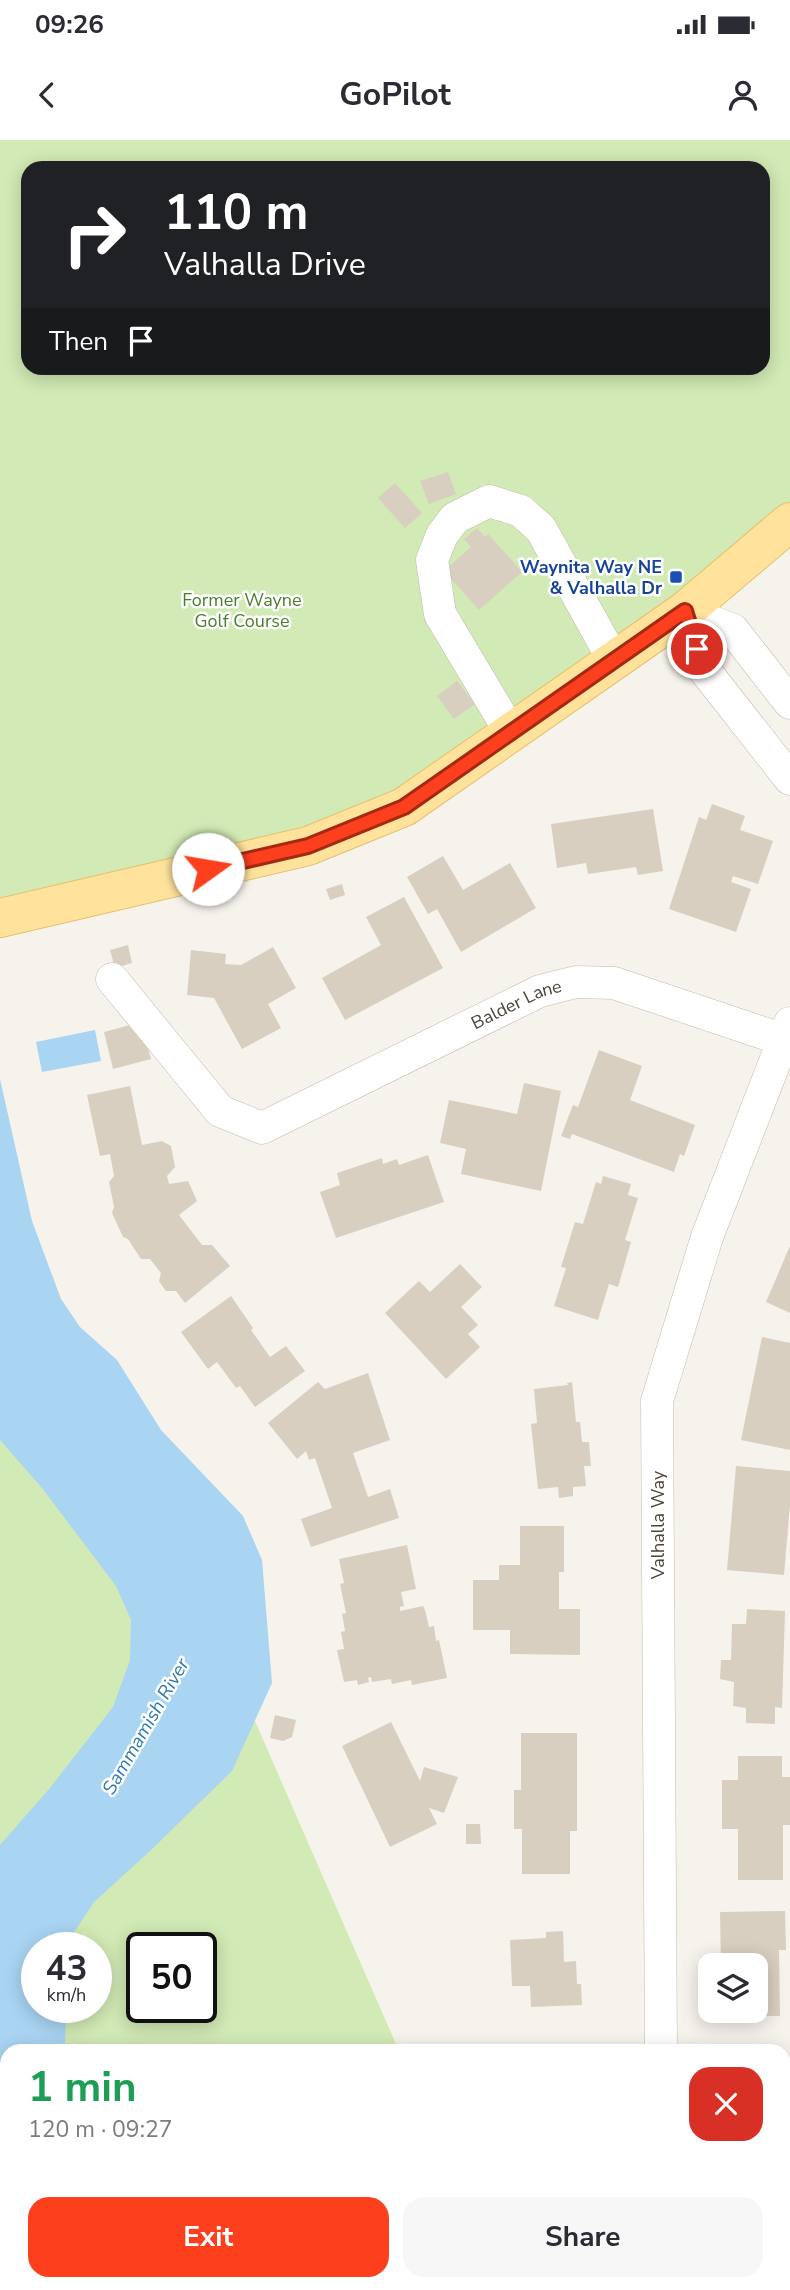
<!DOCTYPE html>
<meta charset="utf-8">
<style>
:root{--surface:#fff;--page:#f7f7f7;--text:#2b2b33;--muted:#7c7c81;--accent:#fc3f1d}
body{margin:0;font-family:"Nunito Sans",sans-serif;background:var(--page);color:var(--text);height:100vh;display:flex;flex-direction:column;font-size:26px;white-space:nowrap}
*{box-sizing:border-box;margin:0}
p{font-size:23px;color:var(--muted)}
.icon{flex:none;width:38px;height:38px;fill:none;stroke:currentColor;stroke-width:2;stroke-linecap:round;stroke-linejoin:round}
.map{position:relative;flex:1;overflow:hidden}
.details{position:absolute;left:0px;top:1904px;width:791px;height:247px;display:flex;flex-direction:column;background:var(--surface);border-radius:21px 21px 0 0;box-shadow:0 4px 18px #0003}
.details>*{flex:none}
.top-card{position:absolute;left:21px;top:21px;width:749px;height:214px;border-radius:21px;box-shadow:0 4px 18px #0003;background:#202124;color:#fff;overflow:hidden}
.controls{position:absolute;left:698px;top:1813px;display:grid;gap:14px}
.controls a{display:grid;place-items:center;width:70px;height:70px;border-radius:14px;background:var(--surface);box-shadow:0 4px 18px #0003;font-size:35px}
.speed{position:absolute;left:21px;top:1792px;display:flex;gap:14px;font-size:35px;font-weight:700;text-align:center}
.speed>*{display:grid;place-content:center;width:91px;height:91px;border-radius:50%;background:var(--surface);box-shadow:0 4px 18px #0003;line-height:1}
.speed small{font-size:18px;font-weight:400}
.speed .limit{border:4px solid #111;border-radius:10px;background:#fff;color:#111}
.pin{position:absolute;display:grid;place-items:center;width:60px;height:60px;color:#fff;margin:-30px;border:4px solid #fff;border-radius:50%;box-shadow:0 2px 7px #0007}
.me{position:absolute;width:77px;margin:-38px;rotate:77deg;stroke-linejoin:round;filter:drop-shadow(0 0 5px #0008)}
.turn{display:flex;align-items:center;gap:24px;height:147px;padding:0 28px;font-size:32px}
.turn .icon{width:91px;height:91px;stroke-width:2.5}
.turn b{display:block;font-size:49px;line-height:60px}
.then{display:flex;align-items:center;height:66px;padding:0 28px;background:#0003;gap:14px;font-size:26px}
.round{display:grid;place-items:center;flex:none;width:74px;height:74px;border-radius:21px;background:var(--page)}
.head{display:flex;align-items:center;justify-content:space-between;height:119px;padding:0 28px}
h1{font-size:42px;font-weight:700;line-height:52px;color:#1e9e55}
.primary-button{display:flex;gap:14px;margin-top:auto;padding:14px 28px}
.primary-button a{flex:1;height:80px;border-radius:21px;background:var(--accent);color:#fff;font-size:28px;font-weight:700;line-height:80px;text-align:center}
.primary-button a+a{background:var(--page);color:var(--text)}
.status{display:flex;justify-content:space-between;align-items:center;height:49px;padding:0 35px;background:var(--surface);direction:ltr}
.status svg{height:19px;fill:currentColor}
header{display:flex;justify-content:space-between;align-items:center;height:91px;padding:0 28px;background:var(--surface);font-size:32px;font-weight:700}
.map>svg:first-child{display:block}
</style>
<div class="status"><b>09:26</b><svg viewBox="0 0 49 12"><path d="M0 12V9h3v3zM5 12V6h3v6zM10 12V3h3v9zM15 12V0h3v12zM26 1h20v11H26zM47 4h2v5h-2z"/></svg></div>
<header><svg class="icon" aria-label="back" viewBox="0 0 24 24"><path d="M15 5l-7 7 7 7"/></svg>GoPilot<svg class="icon" aria-label="person" viewBox="0 0 24 24"><circle cx="12" cy="8" r="4"/><path d="M4 21q1-7 8-7t8 7"/></svg></header>
<div class="map">
<svg width="790" height="2150" viewBox="0 0 790 2150">
<rect width="100%" height="100%" fill="#f6f3ec"/>
<g fill="#d2eab5" fill-rule="evenodd">
<path d="M0,0H790V384L404,667L0,771ZM28,28H763V228H28Z"/>
<path d="M0,1116L203,1462L399,1911H7V2144H407L418,2150H0ZM37,1808H96V1867H37ZM142,1808H201V1867H142Z"/>
</g>
<g fill="#a9d4f2">
<polygon points="95,890 101,921 42,932 36,902"/>
<polygon points="0,939 32,1081 61,1159 80,1187 117,1220 161,1290 243,1376 262,1420 272,1543 232,1631 150,1711 94,1762 71,1797 70,1808 37,1808 37,1867 66,1867 65,1911 7,1911 7,2077 0,2084 0,1705 50,1648 113,1567 130,1520 131,1480 116,1446 42,1348 0,1300"/>
</g>
<g fill="#d8cfc1">
<polygon points="448,332 456,354 429,364 420,341"/>
<polygon points="395,343 422,373 405,388 378,358"/>
<polygon points="477,388 485,397 488,394 522,432 479,470 444,431 471,407 464,399"/>
<polygon points="457,541 475,564 454,579 437,556"/>
<polygon points="712,664 745,676 740,690 773,701 758,744 733,736 731,742 751,749 736,792 669,769 699,677 706,680"/>
<polygon points="653,669 663,731 638,735 636,727 588,734 586,723 557,728 551,684"/>
<polygon points="443,716 463,750 510,723 536,768 461,812 437,769 428,774 407,737"/>
<polygon points="342,744 345,755 330,760 326,749"/>
<polygon points="404,757 443,828 345,880 322,838 381,805 366,777"/>
<polygon points="128,805 132,823 115,828 110,810"/>
<polygon points="273,807 296,848 268,864 281,888 242,909 214,858 187,855 191,810 226,814 225,824 241,825"/>
<polygon points="141,882 151,919 113,929 104,892"/>
<polygon points="599,910 642,926 630,960 695,985 684,1016 680,1014 674,1032 572,994 570,999 561,996 573,965 578,967"/>
<polygon points="524,943 561,951 541,1051 461,1034 466,1009 440,1003 449,960 517,974"/>
<polygon points="130,946 142,1005 162,1001 171,1006 175,1027 167,1036 169,1044 188,1041 197,1061 179,1075 202,1105 212,1105 230,1126 185,1163 176,1151 166,1151 159,1141 161,1133 150,1119 141,1119 128,1099 123,1097 112,1073 114,1067 109,1042 114,1036 110,1014 100,1016 87,955"/>
<polygon points="428,1015 444,1062 336,1098 320,1052 340,1045 337,1033 382,1018 383,1024 397,1019 399,1025"/>
<polygon points="603,1036 631,1044 628,1055 638,1058 625,1100 631,1102 618,1147 609,1144 598,1180 554,1166 566,1128 561,1127 575,1082 583,1084 596,1042 601,1044"/>
<polygon points="790,1106 790,1173 766,1162"/>
<polygon points="460,1124 482,1147 461,1167 478,1185 468,1194 480,1207 446,1239 385,1173 419,1141 430,1152"/>
<polygon points="231,1156 253,1188 251,1190 270,1217 286,1206 305,1231 255,1267 240,1246 236,1248 217,1222 208,1229 181,1192"/>
<polygon points="762,1197 790,1203 790,1310 741,1300"/>
<polygon points="368,1233 390,1300 353,1313 368,1357 390,1349 399,1378 311,1407 301,1379 332,1368 315,1318 309,1320 306,1311 297,1319 268,1283 318,1242 325,1249"/>
<polygon points="572,1242 576,1282 580,1282 582,1302 589,1302 591,1326 584,1326 586,1346 573,1347 573,1356 559,1358 558,1347 538,1349 531,1284 537,1283 534,1249 568,1245 567,1243"/>
<polygon points="736,1326 790,1331 790,1365 784,1435 727,1430"/>
<polygon points="520,1386 564,1386 564,1432 559,1432 559,1469 580,1469 580,1515 510,1514 510,1490 473,1490 473,1440 499,1440 499,1425 520,1425"/>
<polygon points="407,1405 416,1449 401,1452 404,1466 400,1467 400,1471 423,1466 425,1470 429,1487 434,1486 436,1501 439,1500 447,1538 412,1545 411,1540 392,1544 391,1539 372,1542 371,1537 368,1538 369,1542 358,1545 357,1540 344,1542 337,1510 344,1509 341,1492 345,1491 342,1474 346,1473 340,1444 344,1443 339,1419"/>
<polygon points="747,1469 785,1471 782,1568 775,1567 775,1584 746,1583 746,1568 733,1566 734,1542 720,1539 721,1520 731,1520 732,1484 746,1484"/>
<polygon points="275,1575 296,1580 292,1597 283,1601 270,1598"/>
<polygon points="391,1582 420,1641 424,1627 458,1637 444,1673 429,1668 437,1684 390,1707 342,1606"/>
<polygon points="521,1593 577,1593 577,1691 570,1691 570,1734 522,1734 522,1689 514,1689 514,1650 521,1650"/>
<polygon points="738,1616 782,1616 782,1637 790,1637 790,1685 783,1685 783,1740 738,1740 738,1689 722,1689 722,1640 738,1640"/>
<polygon points="466,1684 480,1684 481,1704 466,1704"/>
<polygon points="785,1771 786,1810 779,1810 780,1876 721,1876 721,1871 756,1871 756,1825 721,1825 720,1772"/>
<polygon points="563,1791 564,1822 576,1821 577,1844 581,1844 582,1865 531,1867 530,1846 512,1846 510,1800 546,1798 546,1792"/>
<polygon points="784,2042 790,2043 790,2077 784,2077"/>
</g>
<g fill="none" stroke-linecap="round" stroke-linejoin="round">
<defs>
<g id="minor">
<polyline points="685,471 703,528 790,639"/>
<polyline points="685,471 733,490 790,563"/>
<polyline points="511,593 440,474 432,420 442,395 455,378 489,361 521,371 541,389 614,521"/>
<path id="s1" d="M112,839L220,971L262,988L540,851L576,842L614,843L784,900"/>
<polyline points="661,1911 657,1261 707,1097 790,883"/>
<polyline points="784,1948 790,1950"/>
</g>
<polyline id="major" points="0,778 308,706 404,667 685,471 790,382"/>
</defs>
<use href="#minor" stroke="#c2bbae" stroke-width="33"/>
<use href="#major" stroke="#e6c16a" stroke-width="40"/>
<use href="#minor" stroke="#fff" stroke-width="32"/>
<use href="#major" stroke="#ffe39c" stroke-width="38"/>
</g>
<g fill="none" stroke-linecap="round" stroke-linejoin="round">
<defs>
<polyline id="route" points="208,729 308,706 404,667 685,471 697,509"/>
</defs>
<use href="#route" stroke="#a42913" stroke-width="18"/>
<use href="#route" stroke="#fc3f1d" stroke-width="12"/>
</g>
<rect fill="#1a4fb4" stroke="#fff" stroke-width="2.5" x="669" y="430" width="14" height="14" rx="3.5"/>
<g text-anchor="middle" stroke-width="5" stroke-linejoin="round" paint-order="stroke">
<g font-size="18" font-weight="bold" fill="#164399" stroke="#fff" text-anchor="end">
<text x="662" y="433">Waynita Way NE<tspan x="662" dy="21">&amp; Valhalla Dr</tspan></text>
</g>
<g font-size="18" fill="#4a7f2a" stroke="#fff">
<text x="242" y="466">Former Wayne<tspan x="242" dy="21">Golf Course</tspan></text>
</g>
<g font-size="18" fill="#4b4439" stroke="#fff">
<text dy="6" stroke="none"><textPath href="#s1" startOffset="499">Balder Lane</textPath></text>
<text transform="translate(658 1385) rotate(-90)" y="6">Valhalla Way</text>
</g>
<g font-size="19" font-style="italic" fill="#2e7ab2" stroke="#fff">
<text transform="translate(145 1586) rotate(-60)" y="7">Sammamish River</text>
</g>
</g>
</svg>
<div class="controls">
<a><svg class="icon" aria-label="layers" viewBox="0 0 24 24"><path d="M12 4l9 5-9 5-9-5zM3 14l9 5 9-5"/></svg></a>
</div>
<div class="speed"><div>43<small>km/h</small></div><div class="limit">50</div></div>
<div class="pin" style="left:697px;top:509px;background:#d93025"><svg class="icon" aria-label="arrive" viewBox="0 0 24 24"><path d="M6 21V4h12l-3 4 3 4H6"/></svg></div>
<svg class="me" style="left:208px;top:729px" viewBox="-20 -20 40 40"><circle r="19" fill="#fff"/><path d="M0-13L10 11 0 6-10 11z" fill="#fc3f1d"/></svg>
<div class="top-card">
<div class="turn"><svg class="icon" aria-label="right" viewBox="0 0 24 24"><path d="M7 20v-9h11M14 6l5 5-5 5"/></svg><div><b>110 m</b>Valhalla Drive</div></div>
<div class="then">Then<svg class="icon" aria-label="arrive" viewBox="0 0 24 24"><path d="M6 21V4h12l-3 4 3 4H6"/></svg></div>
</div>
<section class="details">
<div class="head"><div><h1>1 min</h1><p>120 m · 09:27</p></div><a class="round" style="background:#d93025;color:#fff"><svg class="icon" aria-label="close" viewBox="0 0 24 24"><path d="M6 6l12 12M18 6L6 18"/></svg></a></div>
<div class="primary-button"><a>Exit</a><a>Share</a></div>
</section>
</div>
